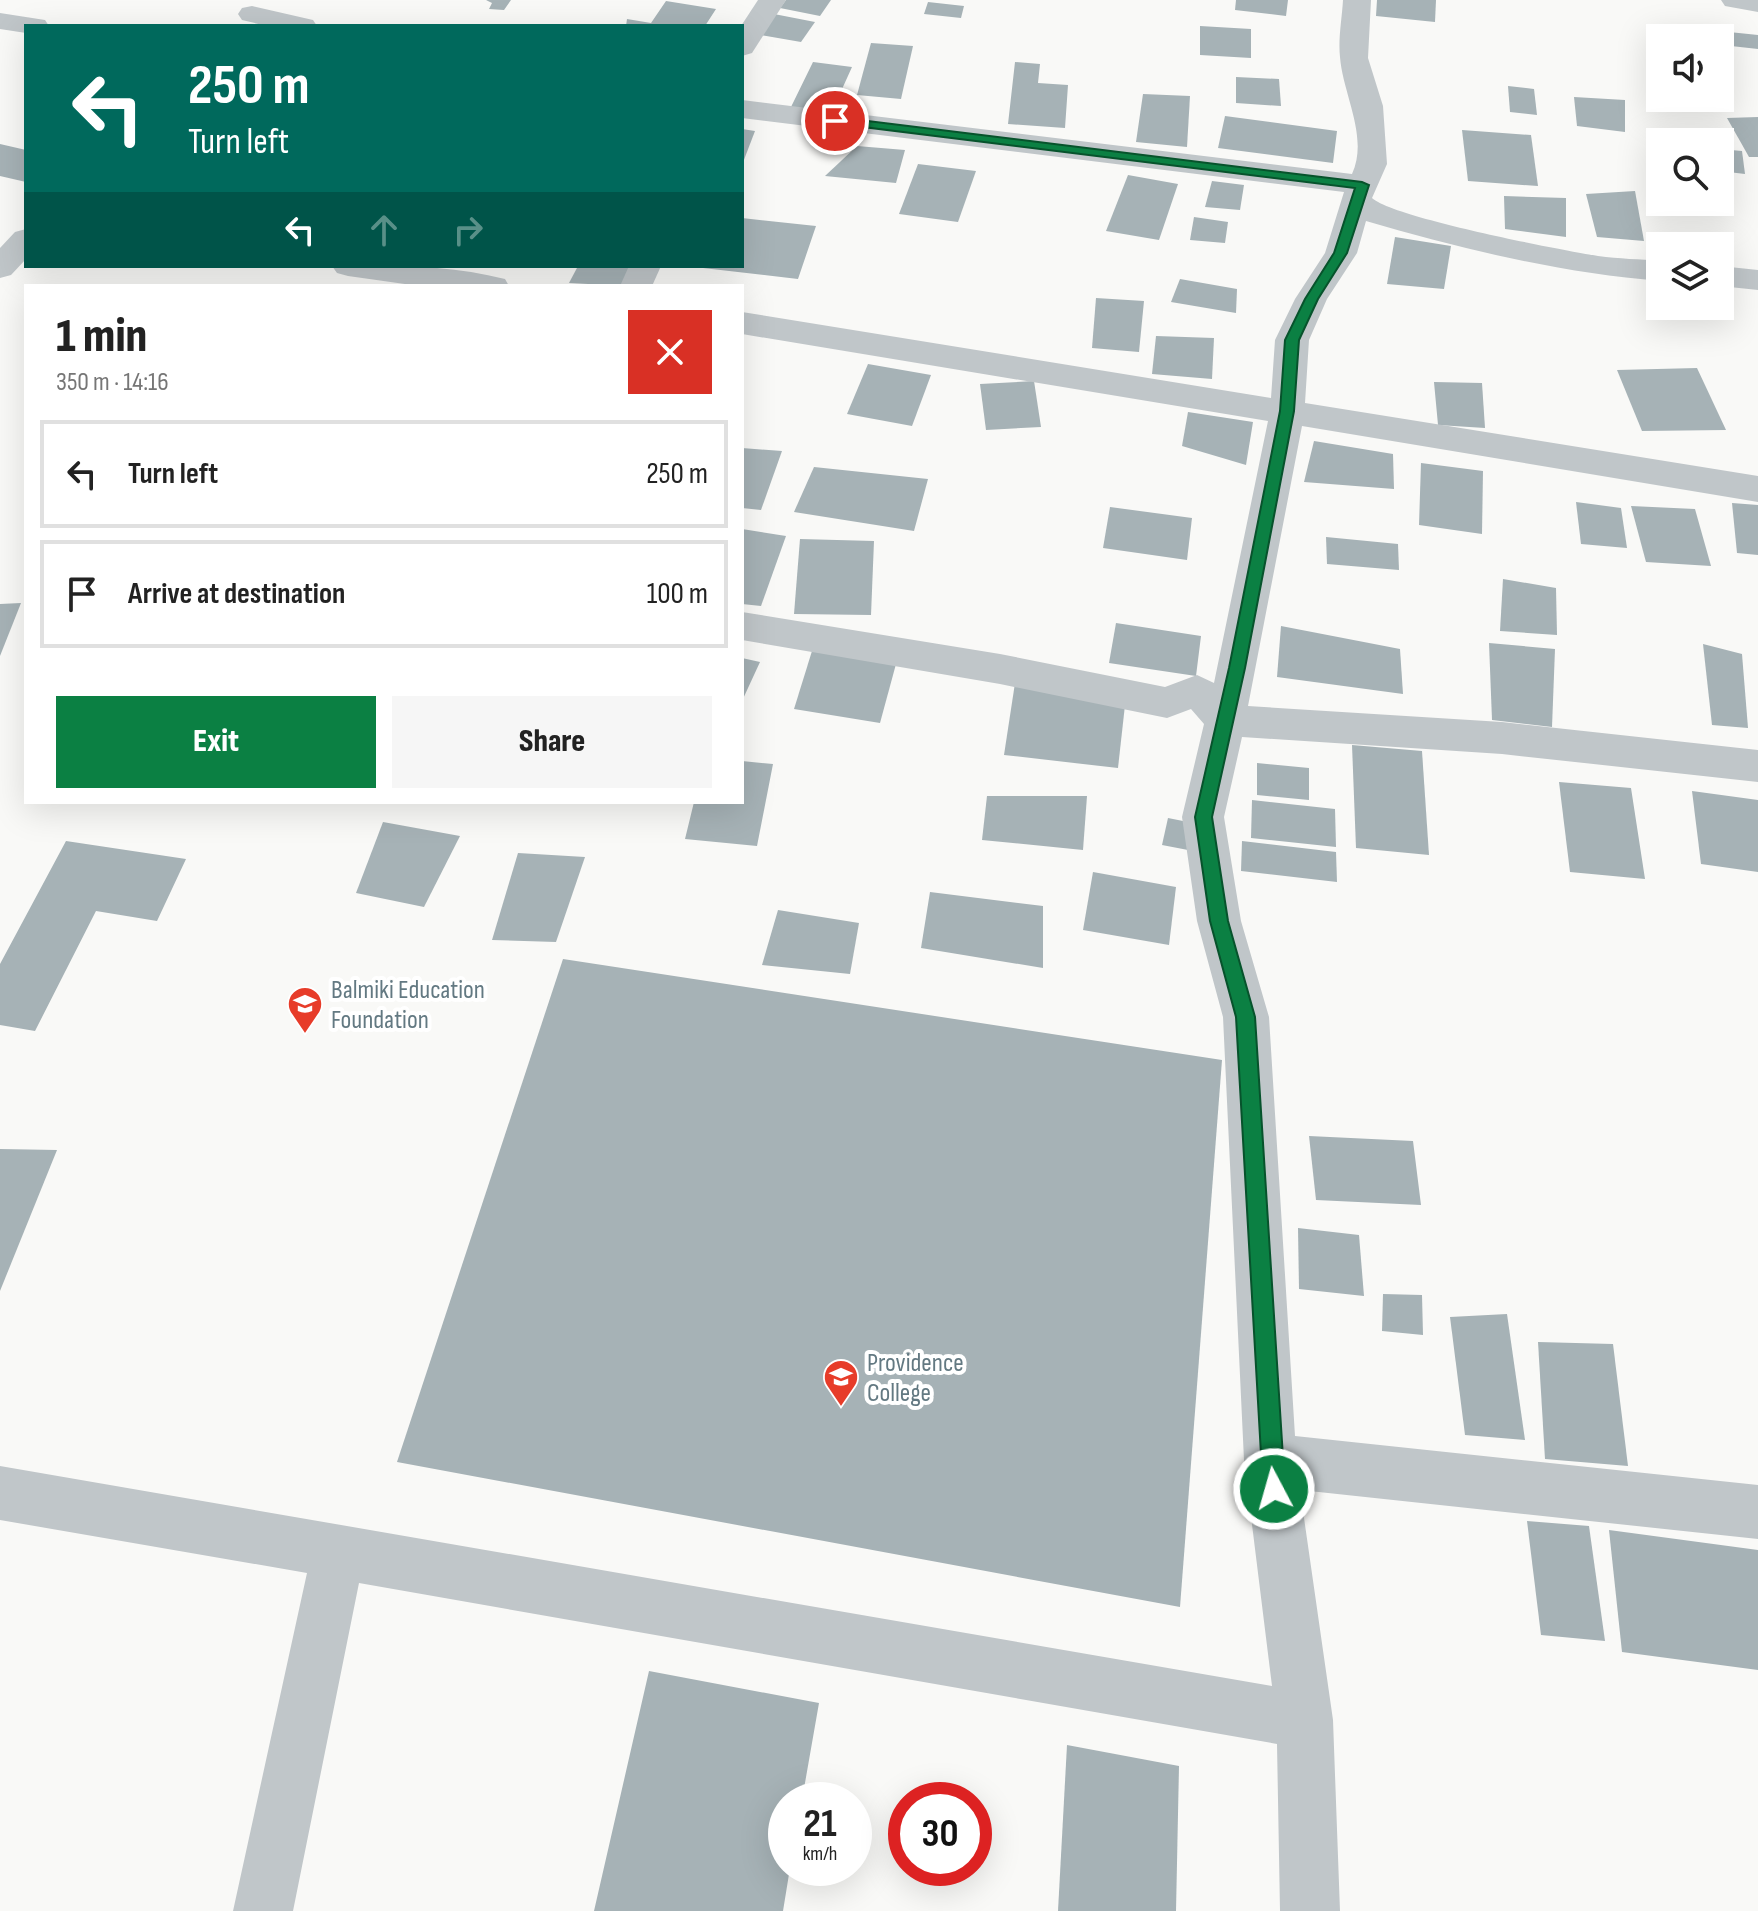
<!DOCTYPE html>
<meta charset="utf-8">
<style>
:root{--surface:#fff;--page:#f6f6f6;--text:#222;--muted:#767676;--line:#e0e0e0;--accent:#0b8043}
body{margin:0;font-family:"Sofia Sans Condensed",sans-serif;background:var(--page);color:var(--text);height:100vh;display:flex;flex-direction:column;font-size:30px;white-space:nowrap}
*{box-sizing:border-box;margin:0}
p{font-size:26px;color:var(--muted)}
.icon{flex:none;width:44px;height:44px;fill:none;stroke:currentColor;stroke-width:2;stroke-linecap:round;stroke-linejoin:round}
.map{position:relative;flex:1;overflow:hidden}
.sheet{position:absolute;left:24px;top:284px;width:720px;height:520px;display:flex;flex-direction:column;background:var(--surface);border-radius:0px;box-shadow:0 8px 32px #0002}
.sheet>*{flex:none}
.hud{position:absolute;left:24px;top:24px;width:720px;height:244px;border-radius:0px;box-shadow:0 8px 32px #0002;background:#00695c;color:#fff;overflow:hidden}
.fabs{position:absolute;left:1646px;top:24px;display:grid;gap:16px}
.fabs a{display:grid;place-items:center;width:88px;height:88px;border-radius:0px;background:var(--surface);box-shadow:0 8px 32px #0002;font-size:40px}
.speed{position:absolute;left:768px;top:1782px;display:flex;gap:16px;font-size:40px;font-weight:700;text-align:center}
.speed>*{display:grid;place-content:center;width:104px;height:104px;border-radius:50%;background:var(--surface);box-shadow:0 8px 32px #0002;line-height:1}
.speed small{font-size:20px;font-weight:400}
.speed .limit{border:12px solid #d22;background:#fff;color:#111}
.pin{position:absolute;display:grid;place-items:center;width:68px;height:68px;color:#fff;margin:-34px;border:4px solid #fff;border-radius:50%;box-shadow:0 2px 8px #0007}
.me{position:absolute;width:88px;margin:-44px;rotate:354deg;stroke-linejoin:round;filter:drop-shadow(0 0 6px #0008)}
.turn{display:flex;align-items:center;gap:28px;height:168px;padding:0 32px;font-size:36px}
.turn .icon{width:104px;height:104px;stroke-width:2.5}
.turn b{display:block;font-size:56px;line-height:68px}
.lanes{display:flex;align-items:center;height:76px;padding:0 32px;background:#0003;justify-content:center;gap:40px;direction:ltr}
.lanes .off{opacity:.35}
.round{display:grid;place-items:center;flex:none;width:84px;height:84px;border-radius:0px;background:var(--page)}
.overview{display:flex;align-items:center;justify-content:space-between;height:136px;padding:0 32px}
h1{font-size:48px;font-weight:800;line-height:60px}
.action{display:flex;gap:16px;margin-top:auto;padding:16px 32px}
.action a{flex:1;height:92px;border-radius:0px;background:var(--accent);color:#fff;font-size:32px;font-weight:800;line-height:92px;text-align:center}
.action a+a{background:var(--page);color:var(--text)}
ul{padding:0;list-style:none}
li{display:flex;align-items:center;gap:24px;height:108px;margin:0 16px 12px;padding:0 16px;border:4px solid var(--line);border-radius:0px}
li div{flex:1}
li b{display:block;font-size:30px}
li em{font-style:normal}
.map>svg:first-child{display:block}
</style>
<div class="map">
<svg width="1758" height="1911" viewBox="0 0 1758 1911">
<rect width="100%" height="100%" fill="#f9f9f7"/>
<g fill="#a6b2b6">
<polygon points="486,0 511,0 504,10 489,9 492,3"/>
<polygon points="786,0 831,0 820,16 780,8"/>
<polygon points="1236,0 1288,0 1286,16 1235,10"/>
<polygon points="1377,0 1436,0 1435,22 1376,16"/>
<polygon points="666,1 716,9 705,26 626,26 627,19 651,23"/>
<polygon points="928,2 964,6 961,18 924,14"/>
<polygon points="774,14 815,22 801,42 760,35"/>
<polygon points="1200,26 1251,29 1251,58 1200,55"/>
<polygon points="1700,29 1758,35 1758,49 1722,45 1724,59 1720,59 1720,38 1700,38"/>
<polygon points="871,43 913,46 901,99 857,95"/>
<polygon points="813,62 852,67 838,98 825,96 818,111 791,107"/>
<polygon points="1015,62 1040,64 1038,83 1068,85 1065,128 1008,124"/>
<polygon points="1236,77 1279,79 1281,106 1236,103"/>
<polygon points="1508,86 1534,89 1537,115 1510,112"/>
<polygon points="1143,94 1190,96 1187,147 1136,142"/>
<polygon points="1574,97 1625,100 1625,132 1577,126"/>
<polygon points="1225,116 1337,131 1333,163 1218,148"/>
<polygon points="1758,117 1758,157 1749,157 1727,118"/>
<polygon points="742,129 755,131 742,165"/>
<polygon points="1462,130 1531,135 1538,186 1468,181"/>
<polygon points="0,144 26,150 26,182 0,176"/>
<polygon points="857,146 905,150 896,183 825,176"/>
<polygon points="1720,149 1742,151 1745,174 1720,171"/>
<polygon points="918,164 976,171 958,222 899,214"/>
<polygon points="1128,175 1178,184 1159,240 1106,231"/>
<polygon points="1212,181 1244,185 1240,210 1205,207"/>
<polygon points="1635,191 1644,241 1597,237 1586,194"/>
<polygon points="1504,196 1566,198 1566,237 1505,229"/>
<polygon points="1194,217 1228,222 1225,243 1190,240"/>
<polygon points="742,218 816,226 798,279 703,268 742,266"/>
<polygon points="1395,237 1451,246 1444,289 1387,284"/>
<polygon points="578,266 635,266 626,286 569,283"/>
<polygon points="1180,279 1237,289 1236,313 1171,302"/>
<polygon points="1096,298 1144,301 1139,352 1092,348"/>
<polygon points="1156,336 1214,338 1212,379 1152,374"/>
<polygon points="868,364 931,375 912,426 847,414"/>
<polygon points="1697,368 1726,430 1642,431 1617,370"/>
<polygon points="1034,381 1041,427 986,430 980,384"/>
<polygon points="1434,382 1482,383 1485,428 1438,425"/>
<polygon points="1188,412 1253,422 1246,465 1182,446"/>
<polygon points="1314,441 1393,454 1394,489 1304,482"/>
<polygon points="742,448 782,451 761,510 742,508"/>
<polygon points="1421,463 1483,471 1482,534 1419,525"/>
<polygon points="814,467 928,479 914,531 794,512"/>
<polygon points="1576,502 1621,508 1627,548 1581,544"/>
<polygon points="1732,503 1758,505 1758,555 1737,553"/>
<polygon points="1631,506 1695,509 1711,566 1646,562"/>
<polygon points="1110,507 1192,518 1187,560 1103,548"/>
<polygon points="742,529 786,536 761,606 742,604"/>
<polygon points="1326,537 1398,544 1399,570 1327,564"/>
<polygon points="800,539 874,541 871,615 794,614"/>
<polygon points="1503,579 1556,588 1557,635 1500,631"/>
<polygon points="21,603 0,656 0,604"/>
<polygon points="1116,623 1201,636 1196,676 1109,663"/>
<polygon points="1281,626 1400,649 1403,694 1277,677"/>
<polygon points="1489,643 1555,649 1552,727 1492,720"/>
<polygon points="1703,644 1742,654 1748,728 1712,725"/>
<polygon points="812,651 896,664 880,723 794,709"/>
<polygon points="742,658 760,662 742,701"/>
<polygon points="1015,683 1126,696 1118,768 1004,755"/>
<polygon points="1352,745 1422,751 1429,855 1356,848"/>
<polygon points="742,761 773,764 757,846 685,839 694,802 742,802"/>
<polygon points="1257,763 1309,768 1309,800 1257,795"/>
<polygon points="1559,782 1631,788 1645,879 1570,872"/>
<polygon points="1692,791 1758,800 1758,872 1701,864"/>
<polygon points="987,796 1087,796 1083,850 982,840"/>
<polygon points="1252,800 1335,809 1336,847 1251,838"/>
<polygon points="1168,818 1193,823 1188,850 1162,845"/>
<polygon points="383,822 460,836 424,907 356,893"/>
<polygon points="66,841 186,859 157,921 96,911 35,1031 0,1025 0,964"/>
<polygon points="1242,841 1336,852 1337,882 1241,871"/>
<polygon points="518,853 585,857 556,942 492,940"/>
<polygon points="1093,872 1176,887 1169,945 1083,930"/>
<polygon points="930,892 1043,906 1043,968 921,948"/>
<polygon points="778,910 859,923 850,974 762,965"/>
<polygon points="563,959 1222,1060 1180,1607 397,1462"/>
<polygon points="1309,1136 1413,1141 1421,1205 1316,1200"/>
<polygon points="0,1149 57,1150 0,1291"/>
<polygon points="1298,1228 1359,1235 1364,1296 1299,1289"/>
<polygon points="1383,1294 1422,1295 1423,1335 1382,1331"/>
<polygon points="1507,1314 1525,1440 1465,1435 1450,1317"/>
<polygon points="1538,1342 1613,1344 1628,1466 1545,1459"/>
<polygon points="1527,1521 1589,1526 1605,1641 1541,1635"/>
<polygon points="1609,1530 1758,1550 1758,1670 1622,1652"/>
<polygon points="649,1671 819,1703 802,1800 786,1800 786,1868 790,1868 783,1911 594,1911"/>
<polygon points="1067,1745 1179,1766 1176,1911 1058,1911"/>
</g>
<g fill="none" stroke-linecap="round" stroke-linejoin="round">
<g fill="#c0c6c9" fill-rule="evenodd">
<polygon points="758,0 786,0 752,53 742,56 741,26"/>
<path d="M1343,0H1371L1368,58L1383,106L1387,164L1372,198C1394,218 1561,250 1598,256C1619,259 1640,259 1660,261V281C1561,273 1461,249 1366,221L1357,253L1327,299L1309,340L1305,403L1758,476V502L1302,426L1248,706L1502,722L1758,750V782L1502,754L1242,737L1224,817L1241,921L1269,1017L1295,1436L1758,1485V1539L1300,1490L1333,1720L1340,1911H1280L1277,1744L359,1583L293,1911H233L307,1573L0,1520V1466L1272,1686L1244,1460L1223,1017L1197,921L1182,817L1204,724L1191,709L1167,718L1000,684L742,640V612L1000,654L1165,687L1197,675L1214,683L1268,421L742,334V312L1271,398L1275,340L1295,299L1325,253L1344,192L742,118V100L1352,174C1369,137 1343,95 1340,57C1338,39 1342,18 1343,0Z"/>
<polygon points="1721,0 1758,0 1758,12 1725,6"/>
<polygon points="252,6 313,20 317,26 267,26 242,20 238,14 242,8"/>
<polygon points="0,13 45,20 49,26 26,26 26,33 0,29"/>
<polygon points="26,229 26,259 11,275 0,278 0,248 15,232"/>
<path d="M332,266C390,266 448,264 505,279L509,286H419L348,276L337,273Z"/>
<polygon points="629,266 661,266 652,286 620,286"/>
<polygon points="1720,266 1758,270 1758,290 1720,286"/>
</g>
</g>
<polygon fill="#0b8043" stroke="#07532c" stroke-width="2" points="835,117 1362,182 1369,185 1347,253 1318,299 1299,340 1294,411 1245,668 1212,817 1228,921 1255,1017 1285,1489 1282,1497 1274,1500 1266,1497 1263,1489 1236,1017 1210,921 1195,817 1229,668 1280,411 1285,340 1305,299 1334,253 1355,188 831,123 831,118"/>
<defs>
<symbol id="school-pin" viewBox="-11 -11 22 30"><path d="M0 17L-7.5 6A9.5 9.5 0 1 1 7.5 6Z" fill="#e73c29" stroke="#fff"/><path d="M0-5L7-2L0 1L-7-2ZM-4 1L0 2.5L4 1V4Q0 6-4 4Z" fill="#fff"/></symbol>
<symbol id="university-pin" viewBox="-11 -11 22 30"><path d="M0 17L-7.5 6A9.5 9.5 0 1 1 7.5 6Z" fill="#e73c29" stroke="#fff"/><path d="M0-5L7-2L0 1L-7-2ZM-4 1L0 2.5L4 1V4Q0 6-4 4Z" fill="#fff"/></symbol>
</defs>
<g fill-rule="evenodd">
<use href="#school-pin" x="285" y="984" width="40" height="54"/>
<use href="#university-pin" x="821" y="1357" width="40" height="54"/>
</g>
<g text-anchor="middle" stroke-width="8" stroke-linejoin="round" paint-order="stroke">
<g font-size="26" fill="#637982" stroke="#fff" text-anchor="start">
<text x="331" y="998">Balmiki Education<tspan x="331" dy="30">Foundation</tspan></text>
<text x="867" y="1371">Providence<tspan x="867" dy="30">College</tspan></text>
</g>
</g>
</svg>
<div class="fabs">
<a><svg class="icon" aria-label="sound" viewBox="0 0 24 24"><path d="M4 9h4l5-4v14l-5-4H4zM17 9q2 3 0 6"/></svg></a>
<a><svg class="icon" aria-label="search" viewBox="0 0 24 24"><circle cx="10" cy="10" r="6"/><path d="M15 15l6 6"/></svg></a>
<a><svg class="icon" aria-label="layers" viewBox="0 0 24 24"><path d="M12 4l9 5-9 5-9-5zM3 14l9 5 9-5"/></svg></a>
</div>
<div class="speed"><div>21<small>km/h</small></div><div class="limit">30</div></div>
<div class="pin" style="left:835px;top:121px;background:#d93025"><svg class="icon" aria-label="arrive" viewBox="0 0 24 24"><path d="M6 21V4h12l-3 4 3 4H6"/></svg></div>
<svg class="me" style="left:1274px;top:1489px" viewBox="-20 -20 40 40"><circle r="17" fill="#0b8043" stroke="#fff" stroke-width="3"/><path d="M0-11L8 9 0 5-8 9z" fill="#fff"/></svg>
<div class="hud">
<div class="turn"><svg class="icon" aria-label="left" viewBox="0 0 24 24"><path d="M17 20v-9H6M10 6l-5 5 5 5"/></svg><div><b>250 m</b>Turn left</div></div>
<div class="lanes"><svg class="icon" aria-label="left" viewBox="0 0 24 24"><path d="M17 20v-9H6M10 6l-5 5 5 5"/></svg><svg class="icon off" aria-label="ahead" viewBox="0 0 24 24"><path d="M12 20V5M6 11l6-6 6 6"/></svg><svg class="icon off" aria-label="right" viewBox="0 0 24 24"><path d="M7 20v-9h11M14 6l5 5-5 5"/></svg></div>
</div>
<section class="sheet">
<div class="overview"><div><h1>1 min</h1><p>350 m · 14:16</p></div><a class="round" style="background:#d93025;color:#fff"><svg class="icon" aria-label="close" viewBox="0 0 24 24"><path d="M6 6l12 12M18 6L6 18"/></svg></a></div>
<ul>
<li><svg class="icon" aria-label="left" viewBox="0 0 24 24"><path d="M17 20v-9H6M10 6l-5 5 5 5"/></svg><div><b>Turn left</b></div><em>250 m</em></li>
<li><svg class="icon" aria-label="arrive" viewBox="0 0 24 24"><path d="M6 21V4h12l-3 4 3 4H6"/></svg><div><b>Arrive at destination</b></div><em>100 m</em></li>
</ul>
<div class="action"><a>Exit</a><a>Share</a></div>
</section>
</div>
